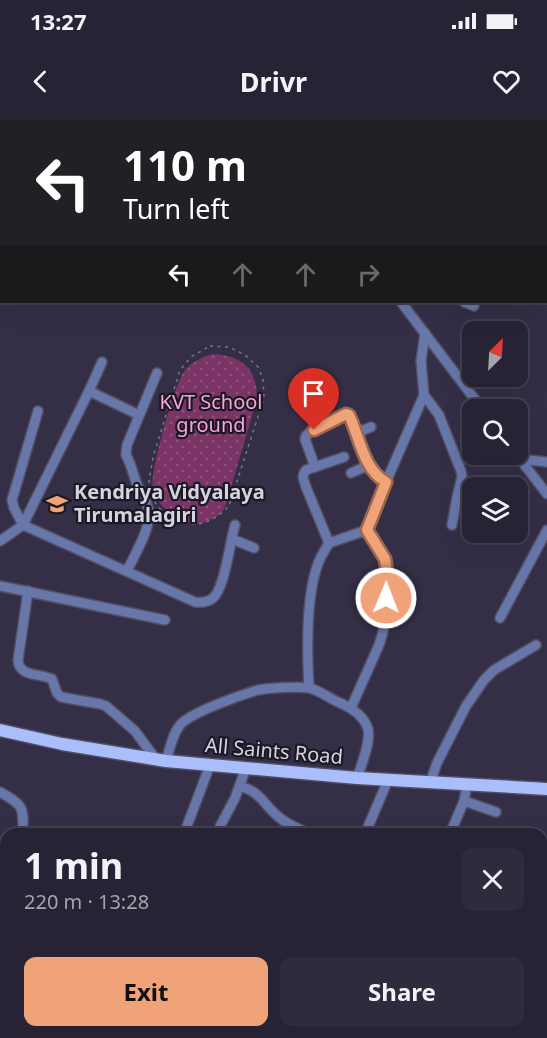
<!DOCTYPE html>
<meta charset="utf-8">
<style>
:root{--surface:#272335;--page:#2f2b3d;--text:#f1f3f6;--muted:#a4a4ad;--line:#434050;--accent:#f0a279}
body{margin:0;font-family:"Noto Sans",sans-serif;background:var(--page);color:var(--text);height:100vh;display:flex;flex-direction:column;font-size:22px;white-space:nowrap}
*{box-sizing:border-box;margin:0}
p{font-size:20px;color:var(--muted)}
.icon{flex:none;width:33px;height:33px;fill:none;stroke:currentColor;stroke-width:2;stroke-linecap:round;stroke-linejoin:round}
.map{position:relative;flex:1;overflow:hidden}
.panel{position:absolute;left:0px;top:708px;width:548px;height:210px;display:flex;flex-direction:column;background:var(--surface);border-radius:18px 18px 0 0;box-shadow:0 6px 24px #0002,0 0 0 2px var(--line)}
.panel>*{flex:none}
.top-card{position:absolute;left:0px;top:0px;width:548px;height:183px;box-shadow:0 6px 24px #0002,0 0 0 2px var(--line);background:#202124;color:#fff;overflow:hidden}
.needle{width:39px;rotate:24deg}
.fabs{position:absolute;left:462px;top:201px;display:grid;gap:12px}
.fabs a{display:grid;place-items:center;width:66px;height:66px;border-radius:12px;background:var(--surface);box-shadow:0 6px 24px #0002,0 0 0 2px var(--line);font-size:30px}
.pin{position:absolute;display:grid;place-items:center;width:51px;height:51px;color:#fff;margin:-62px -26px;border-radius:50% 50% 50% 0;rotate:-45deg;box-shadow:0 0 6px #0007}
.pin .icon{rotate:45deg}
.me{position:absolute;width:66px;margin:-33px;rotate:1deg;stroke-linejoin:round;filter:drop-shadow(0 0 4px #0008)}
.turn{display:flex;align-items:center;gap:21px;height:126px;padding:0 24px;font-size:27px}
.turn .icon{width:78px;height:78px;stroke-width:2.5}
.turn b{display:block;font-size:42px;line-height:51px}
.lanes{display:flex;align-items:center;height:57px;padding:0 24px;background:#0003;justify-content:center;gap:30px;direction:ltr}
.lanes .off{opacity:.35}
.round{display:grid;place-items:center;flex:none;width:63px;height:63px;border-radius:12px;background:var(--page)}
.headline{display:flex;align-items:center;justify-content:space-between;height:102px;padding:0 24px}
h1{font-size:36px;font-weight:700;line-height:45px}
.button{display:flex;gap:12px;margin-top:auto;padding:12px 24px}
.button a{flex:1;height:69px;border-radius:12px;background:var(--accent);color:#111;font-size:24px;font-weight:700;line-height:69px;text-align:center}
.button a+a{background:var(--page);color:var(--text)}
.status{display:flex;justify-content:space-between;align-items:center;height:42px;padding:0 30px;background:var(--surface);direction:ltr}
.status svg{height:16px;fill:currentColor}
header{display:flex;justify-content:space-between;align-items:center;height:78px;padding:0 24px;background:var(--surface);font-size:27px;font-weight:700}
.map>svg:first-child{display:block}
</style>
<div class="status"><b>13:27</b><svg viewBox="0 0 49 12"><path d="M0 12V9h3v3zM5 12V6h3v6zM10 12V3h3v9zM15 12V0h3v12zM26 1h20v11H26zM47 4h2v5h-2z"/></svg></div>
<header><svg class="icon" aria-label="back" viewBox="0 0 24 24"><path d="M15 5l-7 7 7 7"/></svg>Drivr<svg class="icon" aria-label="heart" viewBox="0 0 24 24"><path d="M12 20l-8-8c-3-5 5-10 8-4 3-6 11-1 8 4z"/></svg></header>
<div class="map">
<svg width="547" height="918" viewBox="0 0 547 918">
<defs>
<pattern id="park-dots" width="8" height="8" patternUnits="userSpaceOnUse" patternTransform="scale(1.5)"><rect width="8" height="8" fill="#7a3566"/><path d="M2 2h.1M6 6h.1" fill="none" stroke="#8c517c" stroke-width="1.8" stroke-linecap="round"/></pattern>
</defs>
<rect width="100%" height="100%" fill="#342f47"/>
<path fill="url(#park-dots)" d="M213,234C243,236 257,249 257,279L226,384C224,387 224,390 222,392C220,394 217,396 214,398C212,399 209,401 206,402C185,409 158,389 153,369C149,354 174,268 183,253C189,243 202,237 213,234Z"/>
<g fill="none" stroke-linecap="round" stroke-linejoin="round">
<defs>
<g id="minor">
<polyline points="101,0 104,2"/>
<polyline points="188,0 190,2"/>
<polyline points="451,0 452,2"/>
<polyline points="500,0 500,2"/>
<polyline points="58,2 59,0"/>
<polyline points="196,2 198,0"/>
<polyline points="377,2 378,0"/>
<polyline points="546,88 547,89"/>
<polyline points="401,182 483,290"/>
<polyline points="464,182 474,186"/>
<polyline points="89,271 139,295"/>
<polyline points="424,275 439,295 461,351 462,357 457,377 452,405"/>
<polyline points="356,313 371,307"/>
<polyline points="516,334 547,374"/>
<polyline points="518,334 528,340 547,342"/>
<path d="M315,347L305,319L306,316L310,312L348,294L350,296C359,318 364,350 386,362"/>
<polyline points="351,353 369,345"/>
<polyline points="23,405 89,271 102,242"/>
<polyline points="23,405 14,388 12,380 38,291"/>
<polyline points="232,419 254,428"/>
<path d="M0,421L23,405L195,482C202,483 208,482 213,478C225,468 230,421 235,405"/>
<path d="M329,423L306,367C304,361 301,356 306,350L344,337"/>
<path d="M127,451C134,436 150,410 149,393C148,382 140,372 136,362C133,353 131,344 126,335L127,325L157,253"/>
<polyline points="0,466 165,500"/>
<path d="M28,471L18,540C19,557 39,553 52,559L57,573L61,577L100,584L106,586L135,611L155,638"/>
<polyline points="500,498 547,410"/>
<path d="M309,568C307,532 305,472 320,439C322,434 326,429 329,423L367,410"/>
<polyline points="351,588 379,525 383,512 386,494 388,452 385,439 367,410 386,362 424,275 421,241 425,213"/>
<path d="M166,641C170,629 173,611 182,603C195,591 241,575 258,570C268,568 300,566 309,568C319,570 329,578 338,582C350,587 364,595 368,609C371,622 361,646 357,658"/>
<polyline points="430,663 437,643 466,586 484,560 494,550 536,525"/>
<path d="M240,666C263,673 263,685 280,698C288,705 300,709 310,714"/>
<path d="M0,672C25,686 23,687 23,714"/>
<polyline points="464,681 496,692"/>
<polyline points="184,714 210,645"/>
<polyline points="216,714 235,678 246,648"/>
<polyline points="365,714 388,660"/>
<polyline points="450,714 464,681 467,665"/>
<polyline points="542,896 547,887"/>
<polyline points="151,912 156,918"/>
<polyline points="344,912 352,918"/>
<polyline points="398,912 406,918"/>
<polyline points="481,912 490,918"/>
<polyline points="81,918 83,912"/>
<polyline points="120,918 122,912"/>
<polyline points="166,918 168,912"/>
<polyline points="449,918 453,912"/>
<polyline points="528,918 532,912"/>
</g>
<polyline id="major" points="0,610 62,624 166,641 357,658 547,669"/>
</defs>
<use href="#minor" stroke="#514d63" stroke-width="12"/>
<use href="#major" stroke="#514d63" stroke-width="15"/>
<path stroke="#79768a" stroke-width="1.5" stroke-dasharray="3 4.5" stroke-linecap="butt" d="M210,226L229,227L245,235L258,247L263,259L264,278L229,386C223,392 215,399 206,402C183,411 151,391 149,365C149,356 152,346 153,337L180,250L191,237Z"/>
<use href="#minor" stroke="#6877aa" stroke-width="9"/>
<use href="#major" stroke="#aabefc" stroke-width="12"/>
</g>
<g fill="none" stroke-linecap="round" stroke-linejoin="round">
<defs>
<path id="route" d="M314,310L346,294L349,295C360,318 363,349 386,362L367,410L385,439L387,452L386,478"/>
</defs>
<use href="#route" stroke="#9c694f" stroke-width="15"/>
<use href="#route" stroke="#f0a279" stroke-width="10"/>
</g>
<defs>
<symbol id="school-bare" viewBox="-9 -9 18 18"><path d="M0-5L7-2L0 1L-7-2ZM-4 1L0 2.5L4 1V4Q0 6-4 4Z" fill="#f0a279" stroke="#1b1924" stroke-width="2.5" paint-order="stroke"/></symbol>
</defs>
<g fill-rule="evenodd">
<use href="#school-bare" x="42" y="369" width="30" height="30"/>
</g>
<g text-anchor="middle" stroke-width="4.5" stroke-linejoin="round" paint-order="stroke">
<g font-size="20" fill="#f8a5dd" stroke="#1b1924">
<text x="211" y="289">KVT School<tspan x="211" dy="23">ground</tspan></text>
</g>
<g font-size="20" font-weight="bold" fill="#d5d3e2" stroke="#1b1924" text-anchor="start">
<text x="74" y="379">Kendriya Vidyalaya<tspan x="74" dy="23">Tirumalagiri</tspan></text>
</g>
<g font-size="20" fill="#d5d3e2" stroke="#1b1924">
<text transform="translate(274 631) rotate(5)" y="7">All Saints Road</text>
</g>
</g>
</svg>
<div class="fabs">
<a><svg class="needle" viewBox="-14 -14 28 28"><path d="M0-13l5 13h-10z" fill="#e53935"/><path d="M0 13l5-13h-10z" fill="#a4a4ad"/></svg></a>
<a><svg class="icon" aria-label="search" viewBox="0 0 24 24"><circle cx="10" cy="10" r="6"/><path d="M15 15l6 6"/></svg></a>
<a><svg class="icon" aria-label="layers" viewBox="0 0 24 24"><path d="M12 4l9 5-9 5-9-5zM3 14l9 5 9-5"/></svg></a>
</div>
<div class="pin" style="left:314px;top:310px;background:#d93025"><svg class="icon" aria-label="arrive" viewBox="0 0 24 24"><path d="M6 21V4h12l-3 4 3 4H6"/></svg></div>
<svg class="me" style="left:386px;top:478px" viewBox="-20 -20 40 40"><circle r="17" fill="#f0a279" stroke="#fff" stroke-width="3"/><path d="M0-11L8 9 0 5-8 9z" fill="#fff"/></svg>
<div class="top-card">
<div class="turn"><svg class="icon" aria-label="left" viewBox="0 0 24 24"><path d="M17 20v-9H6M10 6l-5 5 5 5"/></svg><div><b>110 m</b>Turn left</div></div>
<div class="lanes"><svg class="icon" aria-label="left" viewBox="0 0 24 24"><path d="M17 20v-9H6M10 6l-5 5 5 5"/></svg><svg class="icon off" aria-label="ahead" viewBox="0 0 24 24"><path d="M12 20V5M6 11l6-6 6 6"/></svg><svg class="icon off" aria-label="ahead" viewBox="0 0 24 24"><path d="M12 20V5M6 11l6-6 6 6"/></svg><svg class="icon off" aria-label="right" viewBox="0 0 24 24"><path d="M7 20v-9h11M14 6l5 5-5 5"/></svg></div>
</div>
<section class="panel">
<div class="headline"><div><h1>1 min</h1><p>220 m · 13:28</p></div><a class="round"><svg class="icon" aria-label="close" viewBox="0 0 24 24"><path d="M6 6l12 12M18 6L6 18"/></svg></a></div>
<div class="button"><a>Exit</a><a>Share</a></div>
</section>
</div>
